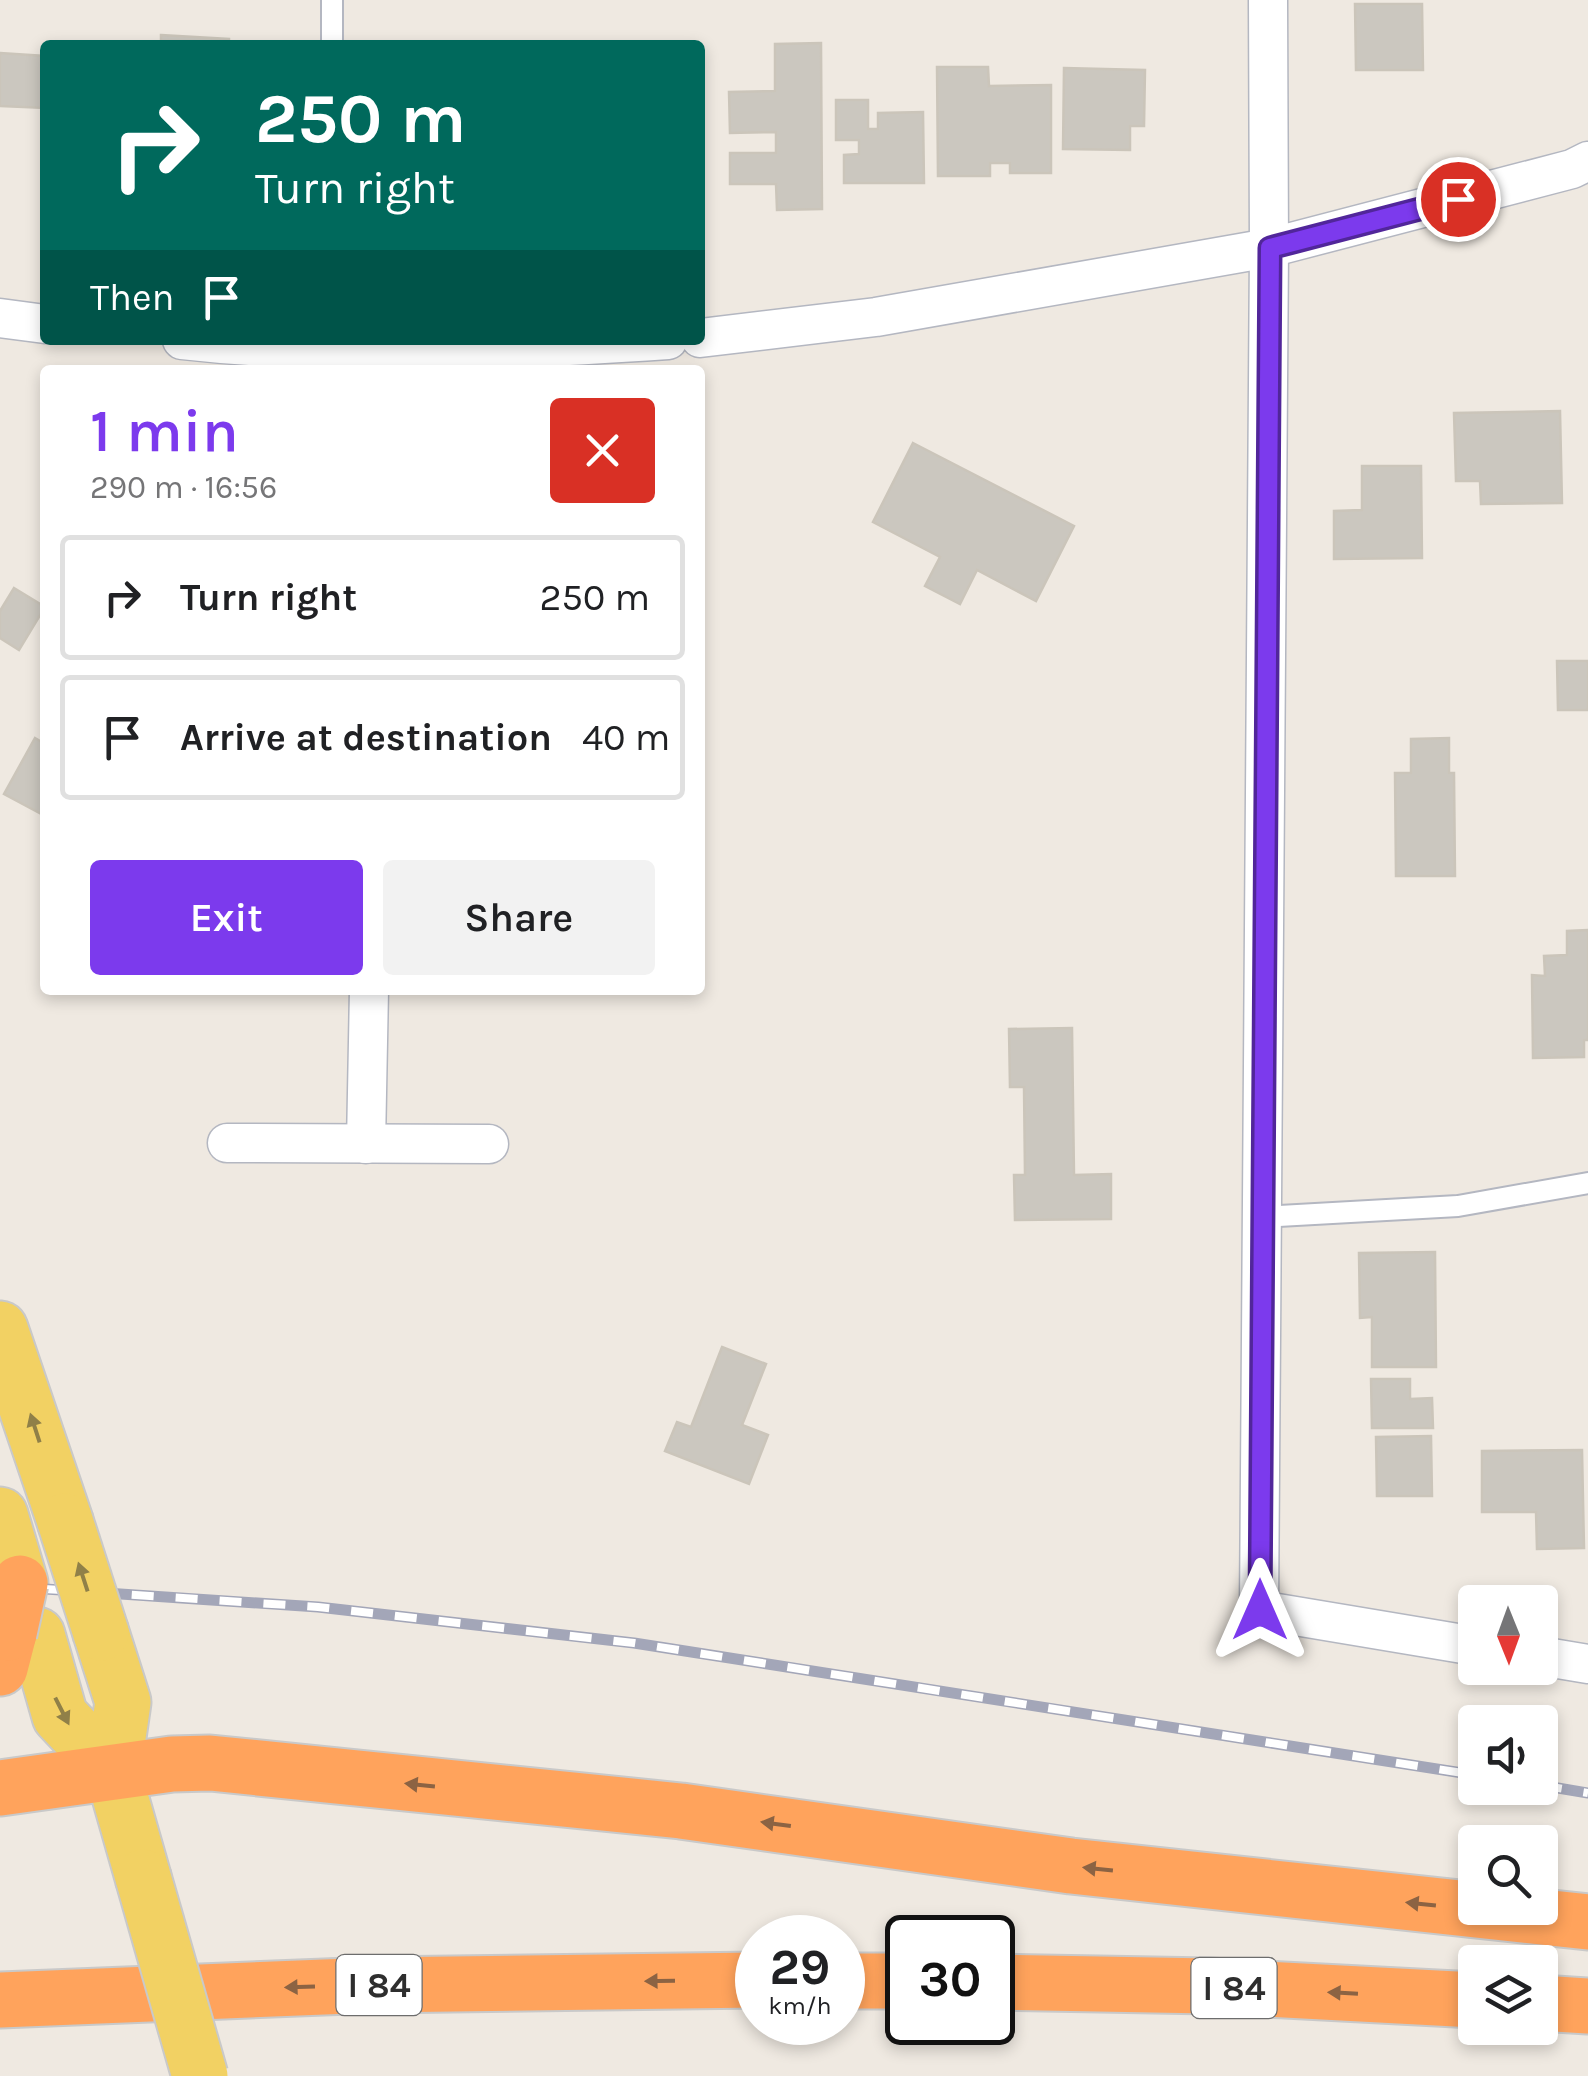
<!DOCTYPE html>
<meta charset="utf-8">
<style>
:root{--surface:#fff;--page:#f2f2f2;--text:#202124;--muted:#757577;--line:#e0e0e0;--accent:#7c3aed}
body{margin:0;font-family:Karla,sans-serif;background:var(--page);color:var(--text);height:100vh;display:flex;flex-direction:column;font-size:38px;white-space:nowrap}
*{box-sizing:border-box;margin:0}
p{font-size:32px;color:var(--muted)}
.icon{flex:none;width:55px;height:55px;fill:none;stroke:currentColor;stroke-width:2;stroke-linecap:round;stroke-linejoin:round}
.map{position:relative;flex:1;overflow:hidden}
.details{position:absolute;left:40px;top:365px;width:665px;height:630px;display:flex;flex-direction:column;background:var(--surface);border-radius:10px;box-shadow:0 5px 15px #0003}
.details>*{flex:none}
.guide{position:absolute;left:40px;top:40px;width:665px;height:305px;border-radius:10px;box-shadow:0 5px 15px #0003;background:#00695c;color:#fff;overflow:hidden}
.needle{width:65px;rotate:179deg}
.buttons{position:absolute;left:1458px;top:1585px;display:grid;gap:20px}
.buttons a{display:grid;place-items:center;width:100px;height:100px;border-radius:10px;background:var(--surface);box-shadow:0 5px 15px #0003;font-size:50px}
.speed{position:absolute;left:735px;top:1915px;display:flex;gap:20px;font-size:50px;font-weight:700;text-align:center}
.speed>*{display:grid;place-content:center;width:130px;height:130px;border-radius:50%;background:var(--surface);box-shadow:0 5px 15px #0003;line-height:1}
.speed small{font-size:25px;font-weight:400}
.speed .limit{border:5px solid #111;border-radius:15px;background:#fff;color:#111}
.pin{position:absolute;display:grid;place-items:center;width:85px;height:85px;color:#fff;margin:-42px;border:5px solid #fff;border-radius:50%;box-shadow:0 2px 10px #0007}
.me{position:absolute;width:110px;margin:-55px;rotate:0deg;stroke-linejoin:round;filter:drop-shadow(0 0 8px #0008)}
.turn{display:flex;align-items:center;gap:35px;height:210px;padding:0 50px;font-size:45px}
.turn .icon{width:130px;height:130px;stroke-width:2.5}
.turn b{display:block;font-size:70px;line-height:85px}
.then{display:flex;align-items:center;height:95px;padding:0 50px;background:#0003;gap:20px;font-size:38px}
.round{display:grid;place-items:center;flex:none;width:105px;height:105px;border-radius:10px;background:var(--page)}
.headline{display:flex;align-items:center;justify-content:space-between;height:170px;padding:0 50px}
h1{font-size:60px;font-weight:600;line-height:75px;color:var(--accent)}
.primary-button{display:flex;gap:20px;margin-top:auto;padding:20px 50px}
.primary-button a{flex:1;height:115px;border-radius:10px;background:var(--accent);color:#fff;font-size:40px;font-weight:600;line-height:115px;text-align:center}
.primary-button a+a{background:var(--page);color:var(--text)}
ul{padding:0;list-style:none}
li{display:flex;align-items:center;gap:30px;height:125px;margin:0 20px 15px;padding:0 30px;border:5px solid var(--line);border-radius:10px}
li div{flex:1}
li b{display:block;font-size:38px}
li em{font-style:normal}
.map>svg:first-child{display:block}
</style>
<div class="map">
<svg width="1588" height="2076" viewBox="0 0 1588 2076">
<rect width="100%" height="100%" fill="#efe9e1"/>
<g fill="#cbc7bf" stroke="#cbc5ba" stroke-width="2.5">
<polygon points="1355,4 1422,4 1423,70 1356,70"/>
<polygon points="161,35 229,39 229,45 161,45"/>
<polygon points="821,43 822,209 777,210 776,184 730,184 730,153 776,153 776,132 730,133 729,92 775,91 775,44"/>
<polygon points="0,53 45,56 45,108 0,106"/>
<polygon points="937,67 988,67 989,86 1051,85 1051,173 1010,173 1010,163 990,163 990,176 938,176"/>
<polygon points="1064,68 1145,70 1144,126 1130,126 1130,150 1063,149"/>
<polygon points="836,100 868,100 868,129 878,129 878,113 923,112 924,183 844,183 844,155 859,154 859,140 836,140"/>
<polygon points="1560,411 1562,503 1481,504 1480,481 1456,481 1454,413"/>
<polygon points="913,443 1074,526 1036,601 977,570 960,604 925,586 940,557 873,522"/>
<polygon points="1362,466 1421,466 1422,558 1334,559 1334,511 1362,510"/>
<polygon points="14,588 45,607 19,650 0,638 0,611"/>
<polygon points="1557,661 1588,661 1588,710 1558,710"/>
<polygon points="35,738 45,744 45,816 4,794"/>
<polygon points="1449,738 1449,773 1454,773 1455,876 1396,876 1395,773 1411,773 1411,739"/>
<polygon points="1588,930 1588,1040 1584,1040 1584,1057 1533,1058 1532,975 1545,976 1544,956 1567,955 1567,931"/>
<polygon points="1072,1028 1074,1175 1111,1174 1111,1219 1015,1220 1014,1175 1025,1175 1024,1087 1010,1087 1009,1029"/>
<polygon points="1435,1252 1436,1367 1372,1367 1372,1317 1360,1318 1359,1253"/>
<polygon points="722,1347 766,1364 742,1425 768,1435 749,1484 665,1451 677,1422 691,1427"/>
<polygon points="1371,1379 1410,1379 1410,1399 1432,1398 1433,1428 1372,1428"/>
<polygon points="1431,1436 1432,1496 1377,1496 1376,1437"/>
<polygon points="1582,1450 1584,1548 1537,1549 1536,1512 1482,1512 1482,1451"/>
</g>
<g fill="none" stroke-linecap="round" stroke-linejoin="round">
<defs>
<g id="service">
<polyline points="332,45 332,0"/>
<polyline points="1262,1217 1458,1206 1588,1183"/>
</g>
<g id="minor">
<polyline points="1268,0 1269,248 1259,1610 1475,1646"/>
<polyline points="0,318 45,324"/>
<polyline points="700,338 876,317 1269,248 1572,169 1588,161"/>
<path d="M182,340C343,358 507,351 668,340"/>
<polyline points="227,1143 489,1144"/>
<polyline points="366,1144 369,990"/>
<polyline points="1540,1656 1588,1664"/>
</g>
<g id="primary">
<polyline points="0,1329 65,1521"/>
<polyline points="0,1515 20,1583"/>
<polyline points="101,1633 123,1702 113,1772 143,1877"/>
<polyline points="37,1635 60,1716 113,1772"/>
</g>
<g id="motorway">
<polyline points="0,1668 9,1633"/>
<polyline points="0,1788 172,1764 210,1763 681,1811 1071,1866 1588,1922"/>
<polyline points="842,1981 908,1981"/>
<polyline points="992,1982 1209,1986 1475,2000"/>
<polyline points="0,2000 375,1985 758,1980"/>
<polyline points="1540,2003 1588,2006"/>
</g>
</defs>
<use href="#service" stroke="#b4b7c1" stroke-width="24"/>
<use href="#minor" stroke="#b4b7c1" stroke-width="41"/>
<use href="#primary" stroke="#c9c9c9" stroke-width="59"/>
<use href="#motorway" stroke="#c9c9c9" stroke-width="59"/>
<use href="#service" stroke="#fff" stroke-width="20"/>
<use href="#minor" stroke="#fff" stroke-width="38"/>
<use href="#primary" stroke="#f2d163" stroke-width="55"/>
<use href="#motorway" stroke="#ffa35c" stroke-width="55"/>
<defs>
<g id="rail">
<polyline points="0,1586 318,1607 634,1643 1475,1775"/>
<polyline points="1540,1785 1588,1793"/>
</g>
</defs>
<use href="#rail" stroke="#a3a6b8" stroke-width="11"/>
<use href="#rail" stroke="#fff" stroke-width="8" stroke-dasharray="22" stroke-linecap="butt"/>
<defs>
<g id="primary-bridge">
<polyline points="65,1521 101,1633"/>
<polyline points="143,1877 200,2076"/>
</g>
<polyline id="motorway-bridge" points="9,1633 20,1583"/>
</defs>
<use href="#primary-bridge" stroke="#c9c9c9" stroke-width="59" stroke-linecap="butt"/>
<use href="#motorway-bridge" stroke="#c9c9c9" stroke-width="59" stroke-linecap="butt"/>
<use href="#primary-bridge" stroke="#f2d163" stroke-width="55"/>
<use href="#motorway-bridge" stroke="#ffa35c" stroke-width="55"/>
</g>
<defs><path id="oneway-solid" d="M-6-.8H1V-3.2L6.5 0L1 3.2V.8H-6Z" transform="scale(2.5)"/></defs>
<g fill="#908048">
<use href="#oneway-solid" transform="translate(35 1428) rotate(-108)"/>
<use href="#oneway-solid" transform="translate(83 1577) rotate(-108)"/>
<use href="#oneway-solid" transform="translate(62 1711) rotate(63)"/>
</g>
<g fill="#8c6343">
<use href="#oneway-solid" transform="translate(420 1785) rotate(-174)"/>
<use href="#oneway-solid" transform="translate(776 1824) rotate(-172)"/>
<use href="#oneway-solid" transform="translate(1098 1869) rotate(-174)"/>
<use href="#oneway-solid" transform="translate(1421 1904) rotate(-174)"/>
<use href="#oneway-solid" transform="translate(660 1981) rotate(179)"/>
<use href="#oneway-solid" transform="translate(300 1987) rotate(178)"/>
<use href="#oneway-solid" transform="translate(1343 1993) rotate(-177)"/>
</g>
<g fill="none" stroke-linecap="round" stroke-linejoin="round">
<defs>
<polyline id="route" points="1260,1610 1270,248 1458,199"/>
</defs>
<use href="#route" stroke="#51269a" stroke-width="25"/>
<use href="#route" stroke="#7c3aed" stroke-width="18"/>
</g>
<g text-anchor="middle" stroke-width="10" stroke-linejoin="round" paint-order="stroke">
<g fill="#fff" stroke="#6d6d6d" stroke-width="2.5">
<rect x="336.5" y="1955" width="85" height="60" rx="8"/>
<rect x="1191.5" y="1958" width="85" height="60" rx="8"/>
</g>
<g font-size="35" font-weight="bold" fill="#2e2e2e">
<text x="379" y="1997">I 84</text>
<text x="1234" y="2000">I 84</text>
</g>
</g>
</svg>
<div class="buttons">
<a><svg class="needle" viewBox="-14 -14 28 28"><path d="M0-13l5 13h-10z" fill="#e53935"/><path d="M0 13l5-13h-10z" fill="#757577"/></svg></a>
<a><svg class="icon" aria-label="sound" viewBox="0 0 24 24"><path d="M4 9h4l5-4v14l-5-4H4zM17 9q2 3 0 6"/></svg></a>
<a><svg class="icon" aria-label="search" viewBox="0 0 24 24"><circle cx="10" cy="10" r="6"/><path d="M15 15l6 6"/></svg></a>
<a><svg class="icon" aria-label="layers" viewBox="0 0 24 24"><path d="M12 4l9 5-9 5-9-5zM3 14l9 5 9-5"/></svg></a>
</div>
<div class="speed"><div>29<small>km/h</small></div><div class="limit">30</div></div>
<div class="pin" style="left:1458px;top:199px;background:#d93025"><svg class="icon" aria-label="arrive" viewBox="0 0 24 24"><path d="M6 21V4h12l-3 4 3 4H6"/></svg></div>
<svg class="me" style="left:1260px;top:1610px" viewBox="-20 -20 40 40"><path d="M0-17L14 15 0 8-14 15z" fill="#7c3aed" stroke="#fff" stroke-width="4"/></svg>
<div class="guide">
<div class="turn"><svg class="icon" aria-label="right" viewBox="0 0 24 24"><path d="M7 20v-9h11M14 6l5 5-5 5"/></svg><div><b>250 m</b>Turn right</div></div>
<div class="then">Then<svg class="icon" aria-label="arrive" viewBox="0 0 24 24"><path d="M6 21V4h12l-3 4 3 4H6"/></svg></div>
</div>
<section class="details">
<div class="headline"><div><h1>1 min</h1><p>290 m · 16:56</p></div><a class="round" style="background:#d93025;color:#fff"><svg class="icon" aria-label="close" viewBox="0 0 24 24"><path d="M6 6l12 12M18 6L6 18"/></svg></a></div>
<ul>
<li><svg class="icon" aria-label="right" viewBox="0 0 24 24"><path d="M7 20v-9h11M14 6l5 5-5 5"/></svg><div><b>Turn right</b></div><em>250 m</em></li>
<li><svg class="icon" aria-label="arrive" viewBox="0 0 24 24"><path d="M6 21V4h12l-3 4 3 4H6"/></svg><div><b>Arrive at destination</b></div><em>40 m</em></li>
</ul>
<div class="primary-button"><a>Exit</a><a>Share</a></div>
</section>
</div>
